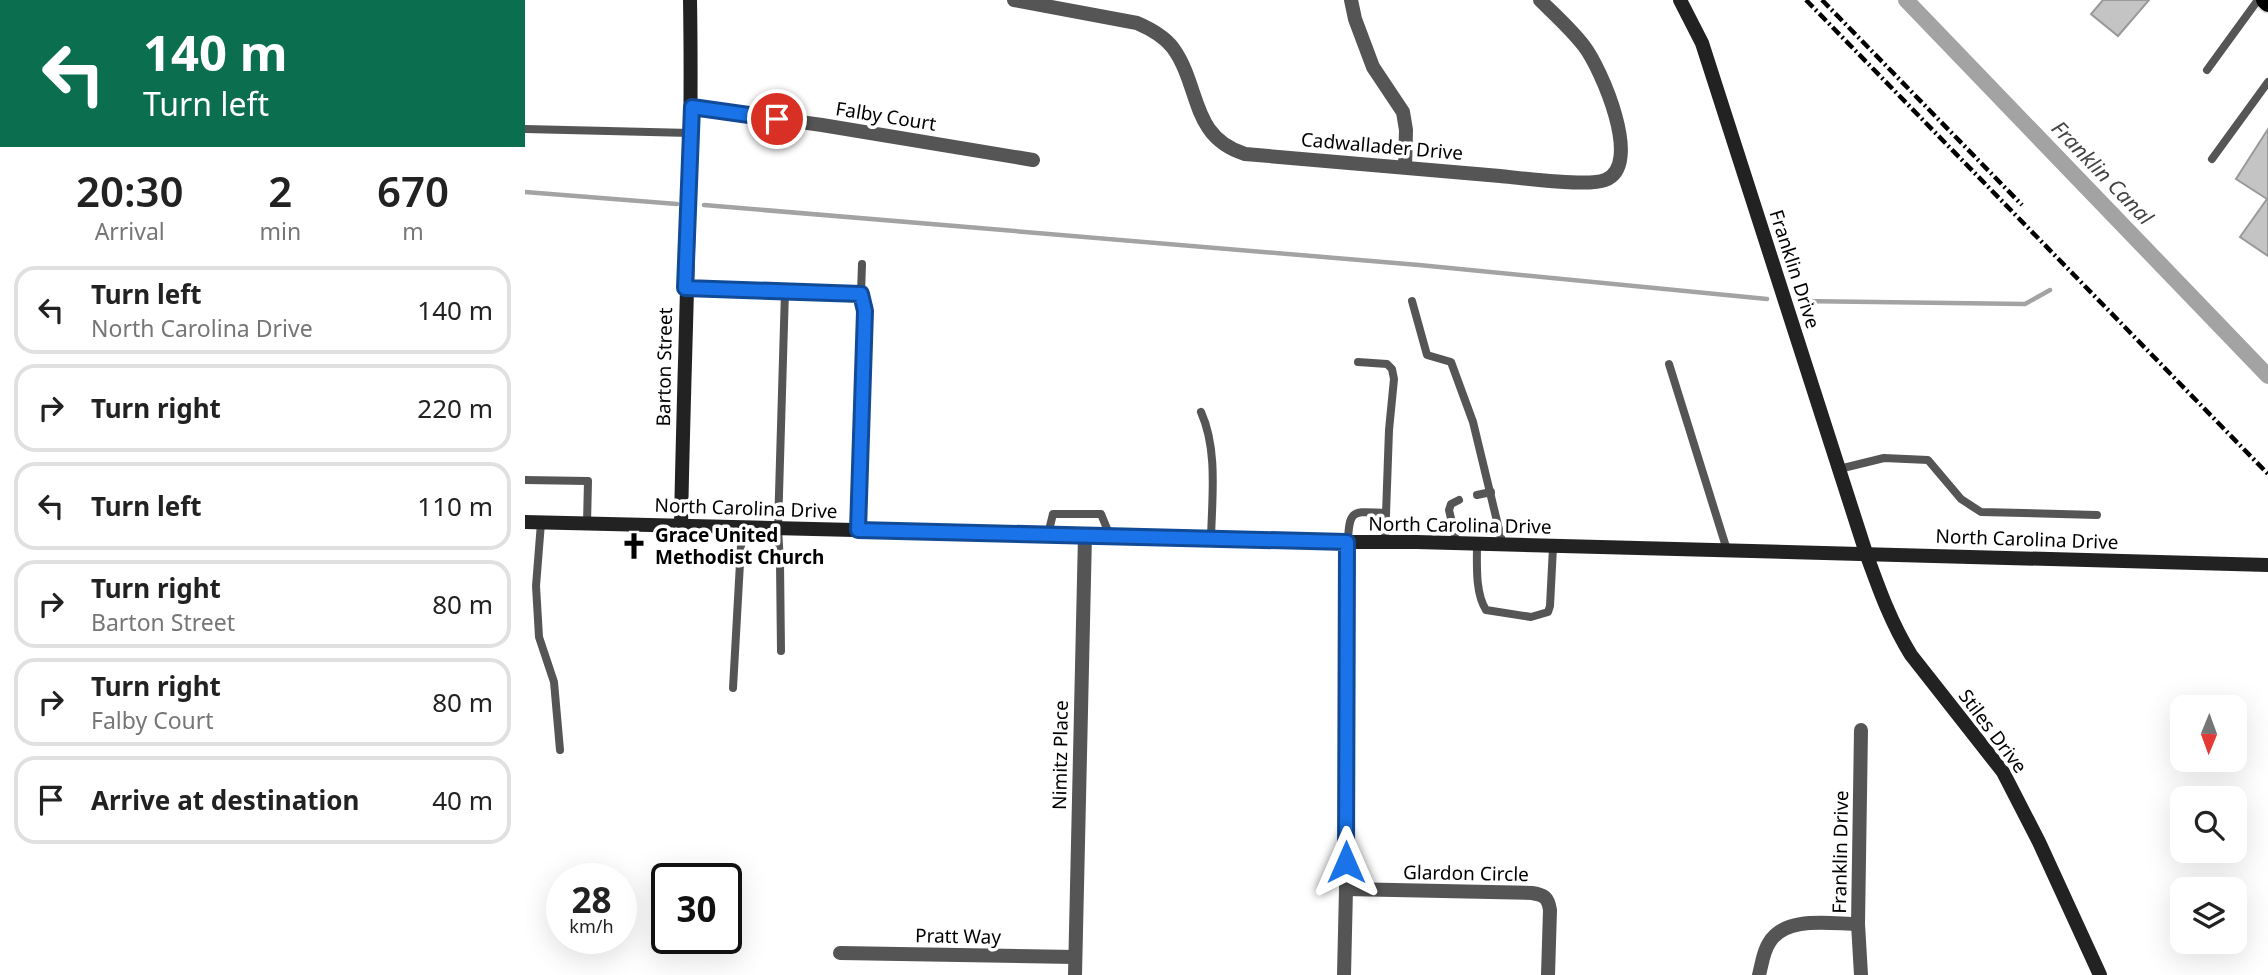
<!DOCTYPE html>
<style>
:root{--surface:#fff;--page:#f6f6f6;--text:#222;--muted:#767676;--line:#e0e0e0}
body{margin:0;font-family:"Noto Sans",sans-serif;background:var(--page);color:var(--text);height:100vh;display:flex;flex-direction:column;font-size:26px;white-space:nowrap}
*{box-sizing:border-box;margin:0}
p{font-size:23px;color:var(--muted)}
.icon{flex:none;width:38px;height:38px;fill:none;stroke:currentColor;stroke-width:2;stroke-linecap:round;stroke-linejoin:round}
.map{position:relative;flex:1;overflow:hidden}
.details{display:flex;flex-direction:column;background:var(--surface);width:525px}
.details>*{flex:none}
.top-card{background:#0b6e4f;color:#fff;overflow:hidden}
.needle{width:46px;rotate:181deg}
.tools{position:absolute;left:1645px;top:695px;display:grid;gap:14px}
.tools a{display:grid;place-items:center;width:77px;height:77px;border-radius:14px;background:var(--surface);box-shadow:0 7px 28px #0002;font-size:35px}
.speed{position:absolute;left:21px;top:863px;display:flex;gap:14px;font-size:35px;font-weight:700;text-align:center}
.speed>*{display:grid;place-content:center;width:91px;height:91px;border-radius:50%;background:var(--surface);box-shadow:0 7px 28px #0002;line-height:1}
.speed small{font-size:18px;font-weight:400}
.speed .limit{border:4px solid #111;border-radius:10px;background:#fff;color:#111}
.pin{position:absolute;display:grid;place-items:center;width:60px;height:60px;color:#fff;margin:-30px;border:4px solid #fff;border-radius:50%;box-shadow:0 2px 7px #0007}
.me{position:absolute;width:77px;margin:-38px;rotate:0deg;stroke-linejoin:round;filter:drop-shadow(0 0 5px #0008)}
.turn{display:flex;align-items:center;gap:24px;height:147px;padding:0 28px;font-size:32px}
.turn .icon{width:91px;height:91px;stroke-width:2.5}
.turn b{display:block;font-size:49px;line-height:60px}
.eta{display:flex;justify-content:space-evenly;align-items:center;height:119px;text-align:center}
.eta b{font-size:42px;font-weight:600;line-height:49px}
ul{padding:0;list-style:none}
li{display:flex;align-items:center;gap:21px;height:88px;margin:0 14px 10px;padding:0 14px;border:4px solid var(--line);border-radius:21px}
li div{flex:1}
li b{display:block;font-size:26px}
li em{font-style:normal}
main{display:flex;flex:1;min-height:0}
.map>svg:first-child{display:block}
</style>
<main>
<section class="details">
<div class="top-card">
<div class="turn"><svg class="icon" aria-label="left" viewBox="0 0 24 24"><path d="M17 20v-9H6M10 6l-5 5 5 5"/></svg><div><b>140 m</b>Turn left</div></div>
</div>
<div class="eta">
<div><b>20:30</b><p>Arrival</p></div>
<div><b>2</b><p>min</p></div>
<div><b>670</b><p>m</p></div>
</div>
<ul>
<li><svg class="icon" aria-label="left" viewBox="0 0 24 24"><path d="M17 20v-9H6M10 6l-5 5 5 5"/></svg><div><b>Turn left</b><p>North Carolina Drive</p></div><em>140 m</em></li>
<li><svg class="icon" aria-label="right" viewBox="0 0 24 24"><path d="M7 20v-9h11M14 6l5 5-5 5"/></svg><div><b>Turn right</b></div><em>220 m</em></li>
<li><svg class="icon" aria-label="left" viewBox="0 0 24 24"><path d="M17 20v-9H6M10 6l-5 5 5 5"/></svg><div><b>Turn left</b></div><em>110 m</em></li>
<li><svg class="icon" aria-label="right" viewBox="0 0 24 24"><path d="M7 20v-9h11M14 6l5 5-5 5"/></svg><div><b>Turn right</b><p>Barton Street</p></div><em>80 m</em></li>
<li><svg class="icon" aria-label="right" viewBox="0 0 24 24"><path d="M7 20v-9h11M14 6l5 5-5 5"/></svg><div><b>Turn right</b><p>Falby Court</p></div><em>80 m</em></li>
<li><svg class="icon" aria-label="arrive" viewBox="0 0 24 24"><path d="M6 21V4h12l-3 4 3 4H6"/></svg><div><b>Arrive at destination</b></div><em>40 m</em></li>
</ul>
</section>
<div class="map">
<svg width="1743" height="975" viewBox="0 0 1743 975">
<rect width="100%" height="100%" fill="#fff"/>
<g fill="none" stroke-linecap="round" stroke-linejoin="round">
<g stroke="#a3a3a3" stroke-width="4.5">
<polyline points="0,192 152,204"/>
<polyline points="179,205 894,265 1242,299"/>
<polyline points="1274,301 1500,304 1525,290"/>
</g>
<polyline stroke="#a3a3a3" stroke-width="16" points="1381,0 1743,376"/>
</g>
<g fill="#c4c4c4" stroke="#999" stroke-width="2">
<polygon points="1578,0 1624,0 1593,36 1566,14"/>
<polygon points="1743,129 1743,256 1715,237 1742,199 1711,179"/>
</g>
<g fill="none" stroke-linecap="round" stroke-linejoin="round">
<defs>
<polyline id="primary" points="1740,0 1743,3"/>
</defs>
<use href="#primary" stroke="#dbdbdb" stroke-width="21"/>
<g stroke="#555" stroke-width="8">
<polyline points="1682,70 1733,0"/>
<polyline points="0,129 166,133"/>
<polyline points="1687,159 1743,82"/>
<polyline points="161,288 336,294 340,311 333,530"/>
<polyline points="336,294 337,264"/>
<polyline points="887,301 902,355 926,362 948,422 978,546"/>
<polyline points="833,362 862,364 867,369 869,379 864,430 860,542"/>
<polyline points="1144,364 1202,550"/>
<path d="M676,412C693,450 687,497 686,539"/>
<polyline points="1314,469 1359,458 1403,460 1436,499 1456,512 1572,515"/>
<polyline points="0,480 63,481 62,523"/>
<polyline points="952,495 966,492"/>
<polyline points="16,523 11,586 14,637 29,682 35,750"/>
<polyline points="523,534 528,514 576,514 585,536"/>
<path d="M823,542C824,507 829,512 861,513"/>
<polyline points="932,544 924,510 926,504 934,500"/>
<path d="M952,544C952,564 950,593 961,610L1006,617L1023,612L1025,606L1028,547"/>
<polyline points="256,651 255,563 253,528 260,291"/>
<polyline points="208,688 217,527"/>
</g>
<g stroke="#555" stroke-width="14">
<path d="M489,0L612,23C626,29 639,36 648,48C676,87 665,137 720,154C805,161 890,168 975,176C996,178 1063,187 1080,180C1119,166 1076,68 1059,46C1046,29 1030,15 1015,0"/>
<polyline points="826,0 830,19 848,67 878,112 881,130 880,167"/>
<polyline points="167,107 297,125 508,160"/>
<polyline points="1336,730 1333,924 1336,975"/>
<path d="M821,889L1007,893C1019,895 1023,897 1025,910L1023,975"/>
<polyline points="315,953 550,957"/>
<polyline points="550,975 560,535"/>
<polyline points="819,975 821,889 823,542"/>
<path d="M1234,975C1237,964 1238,952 1244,943C1260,915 1306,924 1333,924"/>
</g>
<g stroke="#222" stroke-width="14">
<path d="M1155,0L1177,43L1341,553C1354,589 1366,623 1386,655L1478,772L1514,842L1575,975"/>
<polyline points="0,522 823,542 892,542 1743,565"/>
<path d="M156,525C159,350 168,175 165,0"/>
</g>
<use href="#primary" stroke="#000" stroke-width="18"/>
<g stroke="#000" stroke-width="4.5" stroke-dasharray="10 3.5 2 3.5" stroke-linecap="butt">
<polyline points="1281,0 1743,474"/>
<polyline points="1297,0 1497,205"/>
</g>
</g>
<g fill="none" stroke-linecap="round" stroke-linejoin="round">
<defs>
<polyline id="route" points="252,119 167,107 160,288 336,294 340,311 333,530 822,542 821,862"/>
</defs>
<use href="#route" stroke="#114b97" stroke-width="18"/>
<use href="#route" stroke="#1a73e8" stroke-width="12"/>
</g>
<defs>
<symbol id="church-bare" viewBox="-9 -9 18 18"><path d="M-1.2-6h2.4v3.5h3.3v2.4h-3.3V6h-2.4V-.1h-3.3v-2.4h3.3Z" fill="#000" stroke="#fff" stroke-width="2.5" paint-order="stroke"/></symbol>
</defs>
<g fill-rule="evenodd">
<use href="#church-bare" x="90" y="527" width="38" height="38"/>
</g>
<g text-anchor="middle" stroke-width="7" stroke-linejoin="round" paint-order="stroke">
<g font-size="19" fill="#000" stroke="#fff">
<text transform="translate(361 116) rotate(9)" y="7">Falby Court</text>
<text transform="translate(857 146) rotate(5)" y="7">Cadwallader Drive</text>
<text transform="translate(1270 269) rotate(72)" y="7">Franklin Drive</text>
<text transform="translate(139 367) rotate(-89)" y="7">Barton Street</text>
<text transform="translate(221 508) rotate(2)" y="7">North Carolina Drive</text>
<text transform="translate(935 525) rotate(1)" y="7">North Carolina Drive</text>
<text transform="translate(1502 539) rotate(2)" y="7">North Carolina Drive</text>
<text transform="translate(1468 731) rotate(53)" y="7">Stiles Drive</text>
<text transform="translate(535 755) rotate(-89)" y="7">Nimitz Place</text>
<text transform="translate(1315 852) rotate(-89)" y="7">Franklin Drive</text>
<text transform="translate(941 873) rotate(1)" y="7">Glardon Circle</text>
<text transform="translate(433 936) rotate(1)" y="7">Pratt Way</text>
</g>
<g font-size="19" font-weight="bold" fill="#000" stroke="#fff" text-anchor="start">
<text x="130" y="542">Grace United<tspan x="130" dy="22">Methodist Church</tspan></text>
</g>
<g font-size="21" font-style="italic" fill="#444" stroke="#fff">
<text transform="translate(1577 173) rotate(46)" y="7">Franklin Canal</text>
</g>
</g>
</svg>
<div class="tools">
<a><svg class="needle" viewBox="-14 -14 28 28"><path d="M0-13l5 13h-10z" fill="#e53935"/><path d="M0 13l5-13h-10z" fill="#767676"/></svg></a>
<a><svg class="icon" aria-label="search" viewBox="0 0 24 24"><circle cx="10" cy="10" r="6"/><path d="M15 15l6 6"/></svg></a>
<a><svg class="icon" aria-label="layers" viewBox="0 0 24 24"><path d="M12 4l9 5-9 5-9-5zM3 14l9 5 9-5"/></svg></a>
</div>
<div class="speed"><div>28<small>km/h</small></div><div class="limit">30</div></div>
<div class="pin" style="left:252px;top:119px;background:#d93025"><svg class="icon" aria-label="arrive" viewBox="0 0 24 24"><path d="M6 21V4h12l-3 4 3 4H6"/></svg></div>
<svg class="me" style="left:821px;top:862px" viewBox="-20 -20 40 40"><path d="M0-17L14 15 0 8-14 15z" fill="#1a73e8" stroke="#fff" stroke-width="4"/></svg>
</div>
</main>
